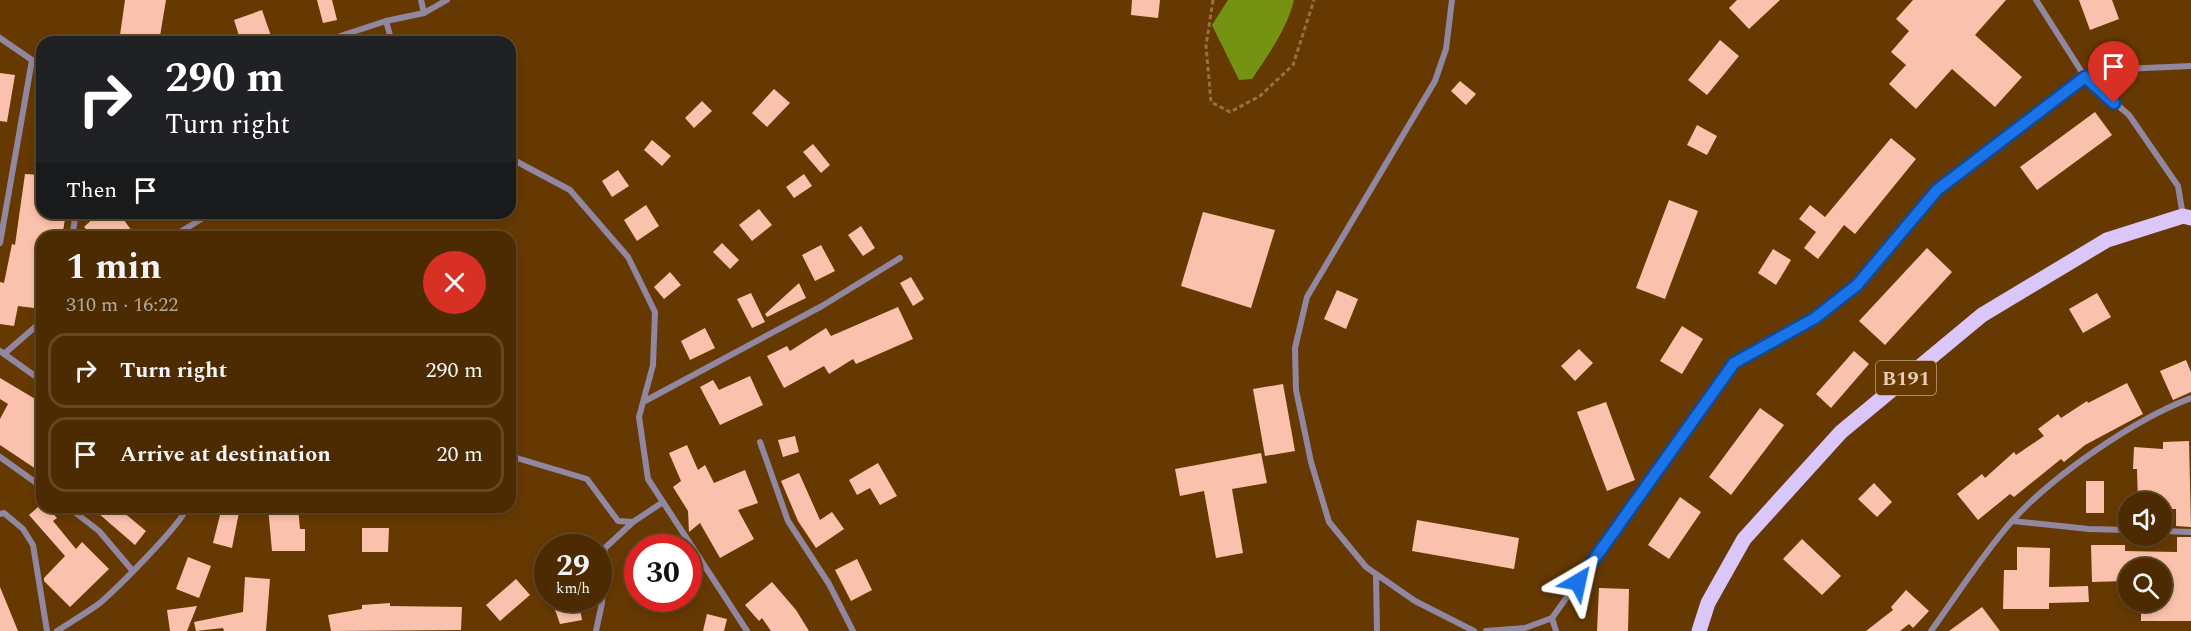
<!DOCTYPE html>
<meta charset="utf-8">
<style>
:root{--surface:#4c2b02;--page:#563711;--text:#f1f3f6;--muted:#b2a799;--line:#634724}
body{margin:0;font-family:Spectral,serif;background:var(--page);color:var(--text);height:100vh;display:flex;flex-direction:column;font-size:22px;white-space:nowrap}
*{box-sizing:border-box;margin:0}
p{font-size:20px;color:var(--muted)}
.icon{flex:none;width:33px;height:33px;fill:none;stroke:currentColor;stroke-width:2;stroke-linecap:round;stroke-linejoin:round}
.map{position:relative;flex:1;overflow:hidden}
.sheet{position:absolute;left:36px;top:231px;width:480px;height:282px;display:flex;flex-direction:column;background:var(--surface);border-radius:18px;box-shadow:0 3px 9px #0003,0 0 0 2px var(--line)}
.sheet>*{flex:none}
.guide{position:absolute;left:36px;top:36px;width:480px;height:183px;border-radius:18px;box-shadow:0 3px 9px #0003,0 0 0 2px var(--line);background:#202124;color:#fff;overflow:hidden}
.controls{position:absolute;left:2118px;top:492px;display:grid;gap:12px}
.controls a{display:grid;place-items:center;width:54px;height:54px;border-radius:50%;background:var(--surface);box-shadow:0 3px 9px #0003,0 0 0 2px var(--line);font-size:30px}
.speed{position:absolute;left:534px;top:534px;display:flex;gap:12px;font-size:30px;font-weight:700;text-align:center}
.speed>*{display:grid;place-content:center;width:78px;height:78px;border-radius:50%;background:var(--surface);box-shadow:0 3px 9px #0003,0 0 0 2px var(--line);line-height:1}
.speed small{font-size:15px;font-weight:400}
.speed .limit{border:9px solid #d22;background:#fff;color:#111}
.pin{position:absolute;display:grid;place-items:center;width:51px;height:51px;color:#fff;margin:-62px -26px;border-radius:50% 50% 50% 0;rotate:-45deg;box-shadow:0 0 6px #0007}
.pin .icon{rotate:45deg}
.me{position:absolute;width:66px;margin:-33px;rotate:36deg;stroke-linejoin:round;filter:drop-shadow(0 0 4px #0008)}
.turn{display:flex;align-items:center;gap:21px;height:126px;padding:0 30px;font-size:27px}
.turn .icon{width:78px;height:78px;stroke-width:2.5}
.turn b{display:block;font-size:42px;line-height:51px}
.then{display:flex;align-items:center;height:57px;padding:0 30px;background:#0003;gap:12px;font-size:22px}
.round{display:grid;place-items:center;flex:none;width:63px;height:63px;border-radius:32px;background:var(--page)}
.headline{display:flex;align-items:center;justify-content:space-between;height:102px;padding:0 30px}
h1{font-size:36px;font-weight:700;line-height:45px}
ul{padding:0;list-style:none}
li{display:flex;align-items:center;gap:18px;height:75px;margin:0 12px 9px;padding:0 18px;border:3px solid var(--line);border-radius:18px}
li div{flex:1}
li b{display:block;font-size:22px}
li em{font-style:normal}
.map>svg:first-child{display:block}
</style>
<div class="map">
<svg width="2191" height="631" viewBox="0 0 2191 631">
<rect width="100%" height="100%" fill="#663902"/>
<path fill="#759213" d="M1228,0H1294C1287,29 1268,55 1252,79L1239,80L1212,25Z"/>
<g fill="#fac2ac">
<polygon points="125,0 166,0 159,42 119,42"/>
<polygon points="317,0 332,0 337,20 323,23"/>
<polygon points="1132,0 1160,0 1158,18 1131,15"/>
<polygon points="1737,0 1780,0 1749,29 1729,8"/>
<polygon points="1913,0 2006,0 1975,35 2022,77 1995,107 1952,69 1916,109 1889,84 1906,65 1891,52 1909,31 1896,19"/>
<polygon points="2079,0 2112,0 2119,19 2090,30"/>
<polygon points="262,10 271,36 253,42 241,42 234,20"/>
<polygon points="1720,40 1739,56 1707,95 1688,80"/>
<polygon points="0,73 15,75 7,122 0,121"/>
<polygon points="1460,81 1476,94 1466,105 1451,91"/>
<polygon points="774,89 790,103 767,127 752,113"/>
<polygon points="702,101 712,111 694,128 685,118"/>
<polygon points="2095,112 2112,135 2037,190 2020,167"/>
<polygon points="1697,125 1717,136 1707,155 1687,145"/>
<polygon points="1891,138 1916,159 1855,234 1844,225 1818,259 1804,248 1816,232 1799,219 1810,205 1825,217"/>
<polygon points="652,140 671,156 662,166 644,150"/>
<polygon points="813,144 830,165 821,173 803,152"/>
<polygon points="618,170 629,186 612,197 602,181"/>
<polygon points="25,174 42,175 42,213 66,213 62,237 42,237 42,309 18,306 14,326 0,324 0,282 4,283 12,244 15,245"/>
<polygon points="804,174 812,186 794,198 786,187"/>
<polygon points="1669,200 1698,211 1665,299 1636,288"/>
<polygon points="646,205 659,226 637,241 624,220"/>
<polygon points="759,209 772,225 752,241 739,225"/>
<polygon points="1203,212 1275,230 1251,308 1181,286"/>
<polygon points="99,213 119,213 136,237 94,237 84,227"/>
<polygon points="861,226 875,248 863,256 848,235"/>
<polygon points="722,243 739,260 730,269 713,252"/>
<polygon points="821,245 835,271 815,281 802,255"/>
<polygon points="1927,248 1952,272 1885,345 1859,321"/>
<polygon points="1773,249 1791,260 1776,285 1758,273"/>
<polygon points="670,272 681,285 664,299 654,287"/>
<polygon points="911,277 924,299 913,306 900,283"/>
<polygon points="799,283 806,298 767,317 765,314"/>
<polygon points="1337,290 1358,299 1346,329 1324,319"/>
<polygon points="751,293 765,322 752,328 737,299"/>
<polygon points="2097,293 2111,317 2083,333 2069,309"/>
<polygon points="898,307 913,339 856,364 853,359 829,374 824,366 784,388 767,356 787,346 790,351 826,328 831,336"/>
<polygon points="1682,326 1703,339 1682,374 1660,361"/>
<polygon points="705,328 715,348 690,360 681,341"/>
<polygon points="1579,349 1593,363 1575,381 1561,366"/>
<polygon points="1854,351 1869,364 1831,408 1816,394"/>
<polygon points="2186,360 2191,372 2191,392 2173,400 2160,371"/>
<polygon points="750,376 763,405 720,425 700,387 713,380 719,390"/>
<polygon points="0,378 42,403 42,473 0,445 0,419 8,404 0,399"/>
<polygon points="2127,383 2143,414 2085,445 2064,462 2061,459 2014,497 2010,494 1978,520 1957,494 1982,474 1985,478 2014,452 2016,455 2044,436 2038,429 2058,414 2061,418 2087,401 2088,403"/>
<polygon points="1283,384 1295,451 1265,456 1253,389"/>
<polygon points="1606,402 1635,480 1607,491 1577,412"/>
<polygon points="1760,408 1784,425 1731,495 1709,477"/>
<polygon points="795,436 799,452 783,457 778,440"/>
<polygon points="2189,441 2191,527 2176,526 2176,509 2162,509 2162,502 2138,502 2137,469 2133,469 2134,447 2163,449 2163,442"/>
<polygon points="687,445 698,470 705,465 714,483 745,470 758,503 738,510 754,539 720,558 700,523 689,532 688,511 673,487 681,481 669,453"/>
<polygon points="1261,453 1267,483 1232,489 1243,553 1216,558 1204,491 1180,496 1175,469"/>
<polygon points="878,463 897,496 880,505 870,488 857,495 849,480"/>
<polygon points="799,473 820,520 832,512 844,529 816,548 798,521 781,481"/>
<rect x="2086" y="481" width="18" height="32"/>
<polygon points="1874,483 1892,502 1877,517 1858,499"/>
<polygon points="1680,497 1701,512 1669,559 1648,545"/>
<polygon points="38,507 47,507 57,518 53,521 76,549 82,542 109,569 70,607 44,581 44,578 65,556 29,515"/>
<polygon points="91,507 117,507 146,531 135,545"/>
<polygon points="222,507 240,507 232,548 213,543"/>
<polygon points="268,507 298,507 300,529 305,529 305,551 272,551"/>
<polygon points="1417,520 1519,538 1514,569 1412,551"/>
<polygon points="362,528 389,528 388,552 362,552"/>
<polygon points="2177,537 2191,537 2191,621 2141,621 2141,602 2162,602 2162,568 2125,568 2126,581 2092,582 2091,545 2125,545 2125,551 2177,552"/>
<polygon points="1802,539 1841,576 1822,595 1783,559"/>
<polygon points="2017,547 2050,548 2049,587 2088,586 2089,602 2049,603 2049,609 2003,609 2004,570 2017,570"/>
<polygon points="188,557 211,566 199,598 176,589"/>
<polygon points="857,559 872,590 851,601 835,570"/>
<polygon points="245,577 270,579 266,631 224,631 223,628 196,631 194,622 243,612"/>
<polygon points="516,579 530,595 500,621 486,605"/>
<polygon points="772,582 796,610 809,631 771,631 762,618 759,621 745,605"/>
<polygon points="0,587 18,631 0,631"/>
<polygon points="1599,588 1629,589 1628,631 1597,631"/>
<polygon points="1906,590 1929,611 1913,628 1909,624 1900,631 1866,631 1893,610 1891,607"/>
<polygon points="551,598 578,598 582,620 560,624"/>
<polygon points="390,603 390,606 462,607 461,630 331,631 328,615 362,609 362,605"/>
<polygon points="197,606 187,631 170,631 167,610"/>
<polygon points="1982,607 2000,631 1949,631"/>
<polygon points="707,614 727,619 724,631 703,631"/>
</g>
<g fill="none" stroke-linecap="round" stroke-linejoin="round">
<polyline stroke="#977145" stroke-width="3" stroke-dasharray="4.5 3" stroke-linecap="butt" points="1213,0 1206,46 1211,102 1230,112 1260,96 1293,65 1314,0"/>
<g stroke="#9187a1" stroke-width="6">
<polyline points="1452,0 1446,49 1435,81 1307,297 1295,348 1296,390 1311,462 1329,522 1366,567 1415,601 1474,631"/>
<polyline points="2036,0 2085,77 2129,115 2178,186 2183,216"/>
<polyline points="424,13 447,0"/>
<polyline points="386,21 392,42"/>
<polyline points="0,38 32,60 42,63"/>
<polyline points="322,42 386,21 424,13 421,0"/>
<polyline points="510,158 570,190 628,257 655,312 653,365 639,417 648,479 747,631"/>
<polyline points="72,237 76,213"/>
<polyline points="172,237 211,213"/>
<polyline points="0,243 32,60"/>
<polyline points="0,351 42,381"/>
<polyline points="4,354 42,321"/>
<polyline points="645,401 822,306 900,258"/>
<polyline points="760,442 788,521 829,584 853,631"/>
<polyline points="510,456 587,479 618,521 633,522 663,502"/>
<polyline points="0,457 42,487"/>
<polyline points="68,507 99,531 132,570"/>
<polyline points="0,514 4,513 23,529 33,545 47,631"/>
<polyline points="2012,521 2089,529 2128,530"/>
<polyline points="2162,531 2191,532"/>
<polyline points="1376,574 1377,631"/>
<polyline points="1552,618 1556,631"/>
<path d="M57,631C71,622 86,613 100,603C116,589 182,524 187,507"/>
<polyline points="596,631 602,603 605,548 633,522"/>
<polyline points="1486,631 1525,628 1552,618 1734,363 1815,318 1857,285 1937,190 2085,77 2123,69 2191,66"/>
<path d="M1931,631C1957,595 1982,555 2012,521C2052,476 2135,419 2191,398"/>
</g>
<polyline stroke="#dbc6fa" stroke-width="15" points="1699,631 1708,603 1744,539 1841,432 1982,315 2107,240 2183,216 2191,218"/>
</g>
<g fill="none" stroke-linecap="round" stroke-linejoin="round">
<defs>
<polyline id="route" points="1578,582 1734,363 1815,318 1857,285 1937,190 2085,77 2114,103"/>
</defs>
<use href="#route" stroke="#114b97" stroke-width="15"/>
<use href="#route" stroke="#1a73e8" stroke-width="10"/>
</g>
<g text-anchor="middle" stroke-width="6" stroke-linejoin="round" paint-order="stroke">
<rect fill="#663902" stroke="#c1a17f" stroke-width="1.5" x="1876" y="361" width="60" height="34" rx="4.5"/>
<g font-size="20" font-weight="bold" fill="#e8cdb5">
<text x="1906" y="385">B191</text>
</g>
</g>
</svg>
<div class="controls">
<a><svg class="icon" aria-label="sound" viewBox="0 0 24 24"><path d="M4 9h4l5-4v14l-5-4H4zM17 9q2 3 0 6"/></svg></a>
<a><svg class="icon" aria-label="search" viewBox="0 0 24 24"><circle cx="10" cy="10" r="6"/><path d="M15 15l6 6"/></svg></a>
</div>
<div class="speed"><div>29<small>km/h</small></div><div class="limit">30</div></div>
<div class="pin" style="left:2114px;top:103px;background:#d93025"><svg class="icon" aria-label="arrive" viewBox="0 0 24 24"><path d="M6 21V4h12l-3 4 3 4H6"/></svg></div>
<svg class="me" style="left:1578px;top:582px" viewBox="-20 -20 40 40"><path d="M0-17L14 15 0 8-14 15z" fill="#1a73e8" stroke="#fff" stroke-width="4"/></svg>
<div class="guide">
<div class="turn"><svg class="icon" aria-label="right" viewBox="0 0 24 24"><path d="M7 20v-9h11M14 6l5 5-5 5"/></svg><div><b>290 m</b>Turn right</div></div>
<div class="then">Then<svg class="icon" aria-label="arrive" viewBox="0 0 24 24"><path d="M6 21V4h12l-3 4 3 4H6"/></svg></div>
</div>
<section class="sheet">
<div class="headline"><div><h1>1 min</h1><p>310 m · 16:22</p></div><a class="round" style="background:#d93025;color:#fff"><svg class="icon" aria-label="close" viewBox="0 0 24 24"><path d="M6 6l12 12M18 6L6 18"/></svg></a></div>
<ul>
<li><svg class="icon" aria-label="right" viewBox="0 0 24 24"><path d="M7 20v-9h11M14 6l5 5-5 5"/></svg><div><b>Turn right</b></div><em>290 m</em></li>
<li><svg class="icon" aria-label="arrive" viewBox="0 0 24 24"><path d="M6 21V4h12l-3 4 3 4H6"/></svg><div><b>Arrive at destination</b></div><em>20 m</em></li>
</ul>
</section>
</div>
